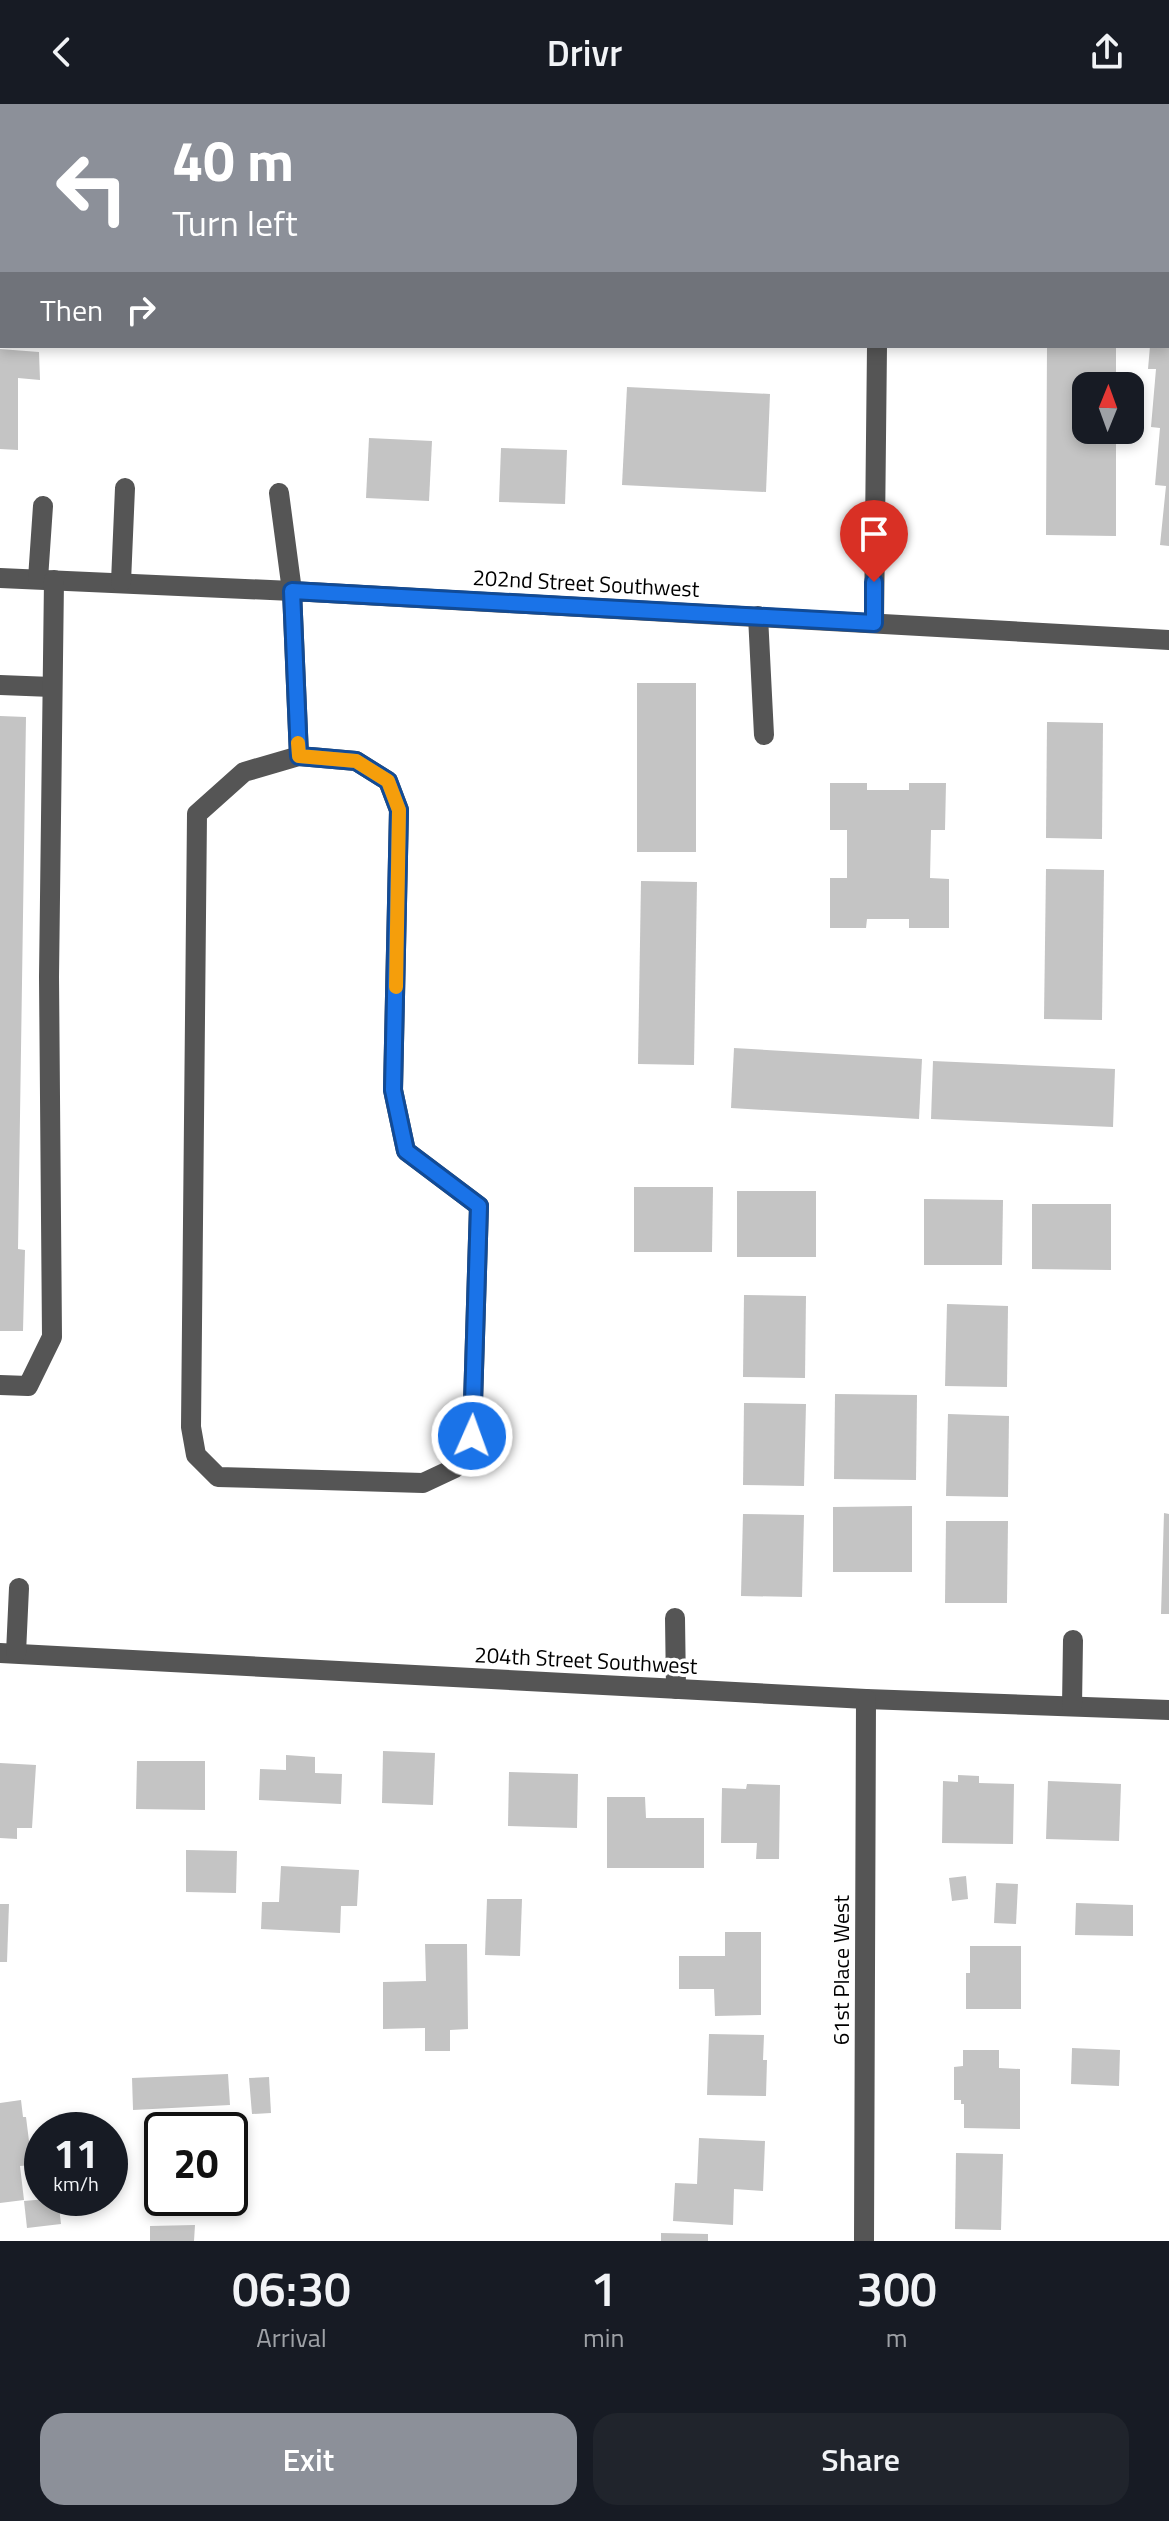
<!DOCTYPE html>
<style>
:root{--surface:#171b24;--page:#20242c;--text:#f1f3f6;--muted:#9ea1a6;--accent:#8c9099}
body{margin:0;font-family:"Titillium Web",sans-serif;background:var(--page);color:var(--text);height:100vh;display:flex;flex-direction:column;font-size:30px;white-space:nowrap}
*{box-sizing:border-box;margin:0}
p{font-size:26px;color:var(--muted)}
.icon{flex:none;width:44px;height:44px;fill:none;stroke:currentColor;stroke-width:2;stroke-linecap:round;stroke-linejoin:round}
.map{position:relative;height:2137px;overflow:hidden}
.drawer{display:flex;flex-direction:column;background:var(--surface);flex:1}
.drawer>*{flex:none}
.banner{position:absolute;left:0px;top:0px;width:1170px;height:244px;box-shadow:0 4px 12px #0003;background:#8c9099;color:#fff;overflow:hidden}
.needle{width:52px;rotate:1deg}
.controls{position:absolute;left:1072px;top:268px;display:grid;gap:16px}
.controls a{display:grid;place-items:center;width:72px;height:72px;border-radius:16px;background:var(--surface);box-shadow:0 4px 12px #0003;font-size:40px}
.speed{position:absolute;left:24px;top:2008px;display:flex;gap:16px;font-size:40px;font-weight:700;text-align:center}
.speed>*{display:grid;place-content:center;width:104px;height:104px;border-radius:50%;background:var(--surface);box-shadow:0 4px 12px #0003;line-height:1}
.speed small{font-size:20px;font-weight:400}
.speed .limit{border:4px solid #111;border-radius:12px;background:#fff;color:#111}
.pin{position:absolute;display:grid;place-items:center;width:68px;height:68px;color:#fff;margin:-82px -34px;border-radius:50% 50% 50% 0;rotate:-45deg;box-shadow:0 0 8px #0007}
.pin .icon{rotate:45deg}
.me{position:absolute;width:88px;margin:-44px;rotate:2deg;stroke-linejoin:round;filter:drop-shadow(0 0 6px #0008)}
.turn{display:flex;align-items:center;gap:28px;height:168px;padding:0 40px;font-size:36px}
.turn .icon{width:104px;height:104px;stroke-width:2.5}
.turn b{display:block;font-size:56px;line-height:68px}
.then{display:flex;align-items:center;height:76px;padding:0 40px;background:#0003;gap:16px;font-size:30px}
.eta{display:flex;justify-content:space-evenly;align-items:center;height:136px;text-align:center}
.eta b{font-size:48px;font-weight:600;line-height:56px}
.cta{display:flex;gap:16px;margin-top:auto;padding:16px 40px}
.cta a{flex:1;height:92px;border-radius:24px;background:var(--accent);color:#fff;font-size:32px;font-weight:600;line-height:92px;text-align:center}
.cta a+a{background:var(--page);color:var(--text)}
header{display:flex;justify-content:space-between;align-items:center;height:104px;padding:0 40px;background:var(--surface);font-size:36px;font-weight:600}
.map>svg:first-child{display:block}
</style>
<header><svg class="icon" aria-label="back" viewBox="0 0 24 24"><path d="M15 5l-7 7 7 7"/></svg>Drivr<svg class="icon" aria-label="share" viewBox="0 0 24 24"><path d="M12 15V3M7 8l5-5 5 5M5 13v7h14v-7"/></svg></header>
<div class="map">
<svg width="1169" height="2137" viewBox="0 0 1169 2137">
<rect width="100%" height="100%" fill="#fff"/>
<g fill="#c4c4c4">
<polygon points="1047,242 1116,242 1116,282 1086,282 1086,326 1116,326 1116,432 1046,431"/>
<polygon points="1150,242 1169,242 1169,442 1160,441 1166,382 1155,381 1160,324 1151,323 1156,265 1148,265"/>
<polygon points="0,245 39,248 40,276 18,274 18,346 0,345"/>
<polygon points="627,283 770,290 766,388 622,381"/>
<polygon points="369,334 432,337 429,397 366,394"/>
<polygon points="501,344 567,346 565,400 499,398"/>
<rect x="637" y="579" width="59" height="169"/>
<polygon points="0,612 26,613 18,1145 25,1146 23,1227 0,1227"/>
<polygon points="1047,618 1103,619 1102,735 1046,734"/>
<polygon points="830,679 867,679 867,686 909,686 909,679 946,679 945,726 931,726 930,774 949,775 949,824 909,824 909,815 867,815 866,824 830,824 830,774 847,774 847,726 830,726"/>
<polygon points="1046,765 1104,766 1102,916 1044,915"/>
<polygon points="641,777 697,778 694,961 638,960"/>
<polygon points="734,944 922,955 919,1015 731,1004"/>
<polygon points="933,957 1115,965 1113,1023 931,1015"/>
<polygon points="634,1083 713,1083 712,1148 634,1148"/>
<rect x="737" y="1087" width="79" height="66"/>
<polygon points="924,1095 1003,1096 1002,1161 924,1161"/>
<polygon points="1032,1100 1111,1100 1111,1166 1032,1165"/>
<polygon points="744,1191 806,1192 805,1274 743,1273"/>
<polygon points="947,1200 1008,1202 1007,1283 945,1282"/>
<polygon points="835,1290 917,1291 916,1376 834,1375"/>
<polygon points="744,1299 806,1300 804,1382 743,1381"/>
<polygon points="948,1310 1009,1312 1008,1393 946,1392"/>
<polygon points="912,1402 912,1468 833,1468 833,1403"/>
<polygon points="1164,1409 1169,1410 1169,1510 1161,1510"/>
<polygon points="743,1410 804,1411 802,1493 741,1492"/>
<polygon points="946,1417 1008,1417 1007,1499 945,1499"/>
<polygon points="383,1647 435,1649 433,1701 382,1699"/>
<polygon points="286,1651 315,1653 315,1669 342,1670 341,1700 259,1696 260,1665 286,1666"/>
<polygon points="137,1657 205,1657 205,1706 136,1705"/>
<polygon points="0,1659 36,1661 32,1724 17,1724 17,1735 0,1734"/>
<polygon points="509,1668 578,1670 577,1724 508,1722"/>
<polygon points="958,1671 979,1672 979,1679 1014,1680 1013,1740 942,1739 943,1677 958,1678"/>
<polygon points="1048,1677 1121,1680 1119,1737 1046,1735"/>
<polygon points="747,1680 780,1681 779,1755 756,1755 757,1739 721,1739 722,1684 746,1685"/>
<polygon points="607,1693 645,1693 646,1714 704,1714 704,1764 607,1764"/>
<polygon points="186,1746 237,1747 236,1789 186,1788"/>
<polygon points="281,1762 359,1766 357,1802 341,1802 340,1829 261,1825 262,1798 279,1798"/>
<polygon points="966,1772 968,1795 952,1797 949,1774"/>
<polygon points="996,1779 1018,1780 1016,1820 994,1819"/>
<polygon points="487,1795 522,1795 520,1852 485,1851"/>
<polygon points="1076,1799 1133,1801 1133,1832 1075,1831"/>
<polygon points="0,1800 9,1800 7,1858 0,1858"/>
<polygon points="725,1828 761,1828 761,1911 715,1912 714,1885 679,1885 679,1852 725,1852"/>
<polygon points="425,1840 467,1840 468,1925 450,1926 450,1947 425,1947 425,1924 383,1925 383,1878 426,1877"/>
<polygon points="970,1842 1021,1842 1021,1905 966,1905 966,1869 970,1869"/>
<polygon points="709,1930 764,1931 763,1956 767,1956 766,1992 707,1991"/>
<polygon points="1072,1944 1120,1946 1119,1982 1071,1980"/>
<polygon points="963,1946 999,1946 999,1964 1020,1965 1020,2025 964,2024 964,2000 961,2000 961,1996 954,1996 954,1963 963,1962"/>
<polygon points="228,1970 230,2001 133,2006 132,1974"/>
<polygon points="269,1973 271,2009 252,2010 249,1974"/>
<polygon points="21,1996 23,2013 26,2013 32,2061 20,2062 24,2096 0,2099 0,1999"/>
<polygon points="699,2034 765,2037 763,2087 734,2085 733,2121 673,2117 675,2079 697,2080"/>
<polygon points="956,2049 1003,2050 1001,2126 955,2125"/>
<polygon points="58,2094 61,2120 27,2124 24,2097"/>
<polygon points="195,2121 194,2137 150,2137 150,2122"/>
<polygon points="661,2129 708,2130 708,2137 661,2137"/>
</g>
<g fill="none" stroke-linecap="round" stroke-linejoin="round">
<g stroke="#555" stroke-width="20">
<polyline points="879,2 879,0"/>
<polyline points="279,389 292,487 299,652"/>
<polyline points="0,474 292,487 1169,536"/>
<polyline points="38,475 43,402"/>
<polyline points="121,478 125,384"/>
<polyline points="758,512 764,631"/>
<polyline points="874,519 877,242"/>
<polyline points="0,581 52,583"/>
<polygon points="299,652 356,657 388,677 399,706 393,986 406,1047 479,1102 472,1332 455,1364 423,1379 218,1373 196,1351 191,1323 197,710 244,668"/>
<polyline points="0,1281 28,1282 52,1233 49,873 54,476"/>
<polyline points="675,1514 676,1585"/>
<polyline points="0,1549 866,1595 1169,1606"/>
<polyline points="16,1549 19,1484"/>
<polyline points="1072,1602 1073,1536"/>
<polyline points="864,2137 866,1595"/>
</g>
</g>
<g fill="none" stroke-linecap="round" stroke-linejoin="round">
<defs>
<polyline id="route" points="472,1332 479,1102 406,1047 393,986 399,706 388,677 356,657 299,652 292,487 874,519 874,478"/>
</defs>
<use href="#route" stroke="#114b97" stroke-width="20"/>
<use href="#route" stroke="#1a73e8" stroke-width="14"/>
<polyline stroke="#f59e0b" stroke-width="14" points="298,639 299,652 356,657 388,677 399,706 396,883"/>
</g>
<g text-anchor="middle" stroke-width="7" stroke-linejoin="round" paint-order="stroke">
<g font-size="22" fill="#000" stroke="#fff">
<text transform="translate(586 479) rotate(3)" y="8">202nd Street Southwest</text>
<text transform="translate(586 1556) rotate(3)" y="8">204th Street Southwest</text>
<text transform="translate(841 1866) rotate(-90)" y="8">61st Place West</text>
</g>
</g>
</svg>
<div class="controls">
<a><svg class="needle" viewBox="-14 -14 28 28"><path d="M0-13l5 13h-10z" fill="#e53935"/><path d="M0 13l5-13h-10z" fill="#9ea1a6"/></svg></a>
</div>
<div class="speed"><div>11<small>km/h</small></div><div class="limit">20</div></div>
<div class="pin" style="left:874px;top:478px;background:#d93025"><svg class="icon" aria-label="arrive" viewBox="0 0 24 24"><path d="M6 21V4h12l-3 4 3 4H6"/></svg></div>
<svg class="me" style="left:472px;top:1332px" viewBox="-20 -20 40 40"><circle r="17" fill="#1a73e8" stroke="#fff" stroke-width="3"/><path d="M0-11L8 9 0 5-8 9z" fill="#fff"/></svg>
<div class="banner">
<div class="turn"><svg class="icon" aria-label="left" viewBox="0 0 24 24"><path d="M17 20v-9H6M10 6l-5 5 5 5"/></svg><div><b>40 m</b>Turn left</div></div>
<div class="then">Then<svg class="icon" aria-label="right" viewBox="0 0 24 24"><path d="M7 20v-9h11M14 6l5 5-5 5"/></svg></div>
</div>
</div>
<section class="drawer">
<div class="eta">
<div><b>06:30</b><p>Arrival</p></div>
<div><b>1</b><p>min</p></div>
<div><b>300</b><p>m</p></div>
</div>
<div class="cta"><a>Exit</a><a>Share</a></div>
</section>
